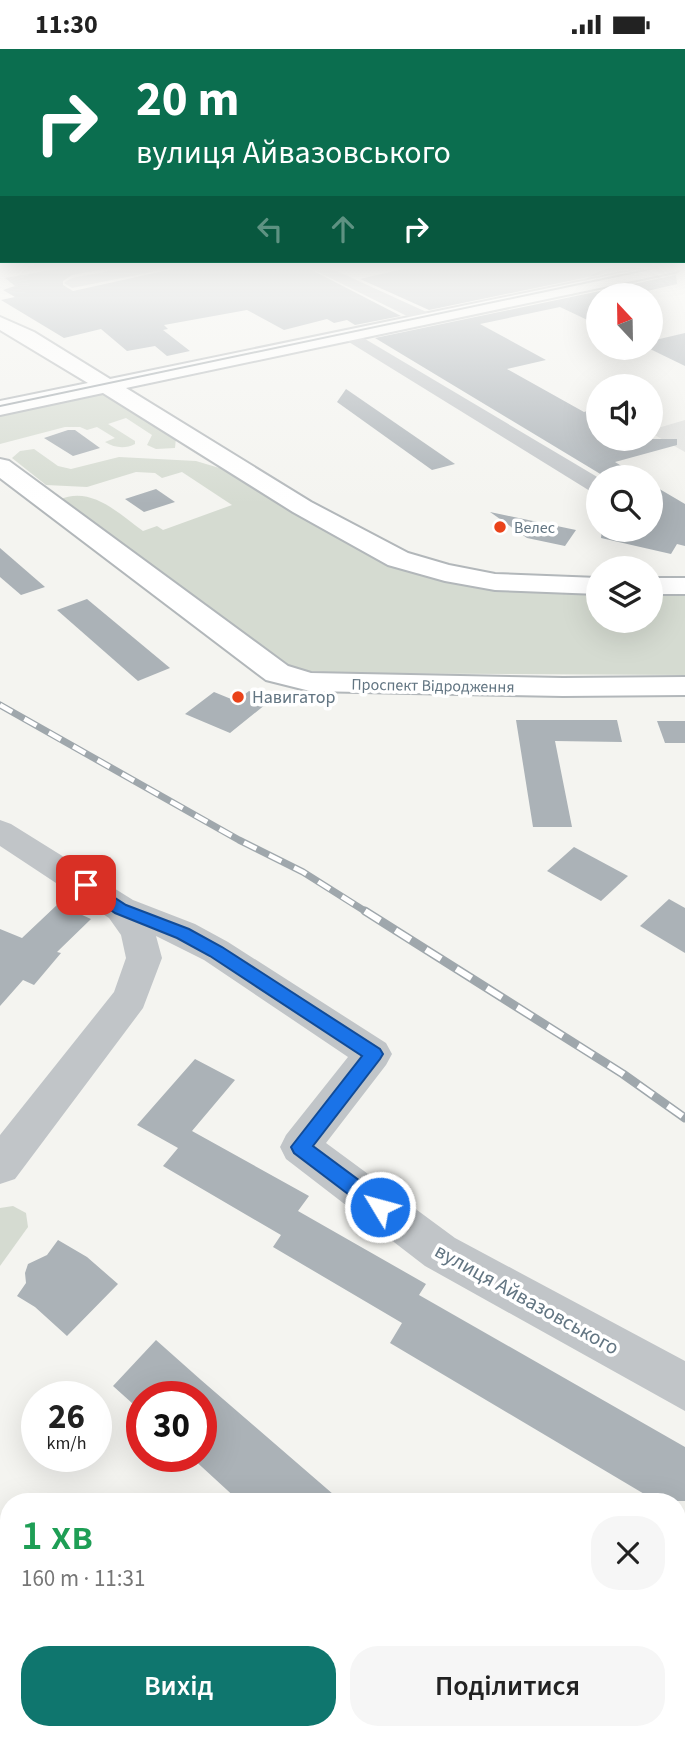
<!DOCTYPE html>
<html lang="uk">
<meta charset="utf-8">
<style>
:root{--surface:#fff;--page:#f6f6f6;--text:#222;--muted:#767676;--accent:#0f766e}
body{margin:0;font-family:"Source Sans 3",sans-serif;background:var(--page);color:var(--text);height:100vh;display:flex;flex-direction:column;font-size:26px;white-space:nowrap}
*{box-sizing:border-box;margin:0}
p{font-size:23px;color:var(--muted)}
.icon{flex:none;width:38px;height:38px;fill:none;stroke:currentColor;stroke-width:2;stroke-linecap:round;stroke-linejoin:round}
.map{position:relative;flex:1;overflow:hidden}
.side{position:absolute;left:0px;top:1444px;width:686px;height:247px;display:flex;flex-direction:column;background:var(--surface);border-radius:28px 28px 0 0;box-shadow:0 7px 28px #0002}
.side>*{flex:none}
.guide{position:absolute;left:0px;top:0px;width:686px;height:214px;box-shadow:0 7px 28px #0002;background:#0b6e4f;color:#fff;overflow:hidden}
.needle{width:46px;rotate:338deg}
.tools{position:absolute;left:586px;top:234px;display:grid;gap:14px}
.tools a{display:grid;place-items:center;width:77px;height:77px;border-radius:50%;background:var(--surface);box-shadow:0 7px 28px #0002;font-size:35px}
.speed{position:absolute;left:21px;top:1332px;display:flex;gap:14px;font-size:35px;font-weight:700;text-align:center}
.speed>*{display:grid;place-content:center;width:91px;height:91px;border-radius:50%;background:var(--surface);box-shadow:0 7px 28px #0002;line-height:1}
.speed small{font-size:18px;font-weight:400}
.speed .limit{border:10px solid #d22;background:#fff;color:#111}
.pin{position:absolute;display:grid;place-items:center;width:60px;height:60px;color:#fff;margin:-30px;border-radius:14px;box-shadow:0 4px 10px #0006}
.me{position:absolute;width:77px;margin:-38px;rotate:307deg;stroke-linejoin:round;filter:drop-shadow(0 0 5px #0008)}
.turn{display:flex;align-items:center;gap:24px;height:147px;padding:0 21px;font-size:32px}
.turn .icon{width:91px;height:91px;stroke-width:2.5}
.turn b{display:block;font-size:49px;line-height:60px}
.lanes{display:flex;align-items:center;height:66px;padding:0 21px;background:#0003;justify-content:center;gap:35px;direction:ltr}
.lanes .off{opacity:.35}
.round{display:grid;place-items:center;flex:none;width:74px;height:74px;border-radius:28px;background:var(--page)}
.summary{display:flex;align-items:center;justify-content:space-between;height:119px;padding:0 21px}
h1{font-size:42px;font-weight:600;line-height:52px;color:#1e9e55}
.action{display:flex;gap:14px;margin-top:auto;padding:14px 21px}
.action a{flex:1;height:80px;border-radius:28px;background:var(--accent);color:#fff;font-size:28px;font-weight:600;line-height:80px;text-align:center}
.action a+a{background:var(--page);color:var(--text)}
.status{display:flex;justify-content:space-between;align-items:center;height:49px;padding:0 35px;background:var(--surface);direction:ltr}
.status svg{height:19px;fill:currentColor}
.map>svg:first-child{display:block}
</style>
<div class="status"><b>11:30</b><svg viewBox="0 0 49 12"><path d="M0 12V9h3v3zM5 12V6h3v6zM10 12V3h3v9zM15 12V0h3v12zM26 1h20v11H26zM47 4h2v5h-2z"/></svg></div>
<div class="map">
<svg width="685" height="1690" viewBox="0 0 685 1690">
<rect width="100%" height="100%" fill="#f4f4f0"/>
<polygon fill="#e2e3e1" points="685,371 685,403 651,384 651,381"/>
<g fill="#d5dbd1">
<path d="M106,344L176,389L175,399L156,400L147,396L152,386L126,369L108,375L135,392V395C125,400 115,399 105,393L115,389L97,378L87,381L80,378H65L0,395V367Z"/>
<path d="M34,400L58,417L71,420L119,408L196,412L226,421L350,496L391,516L500,538L598,540V572H651V541L685,542V626L299,624L283,618L59,451C91,436 119,465 143,482L157,477L163,481L232,456L182,423L162,429L155,424L136,423L87,438L46,436L12,409L20,402Z"/>
<polygon points="13,1157 26,1164 28,1178 0,1217 0,1159"/>
</g>
<g fill="#abb2b7">
<polygon points="68,218 115,218 72,226 63,232 63,236 73,242 182,218 306,218 401,267 355,276 347,271 334,274 327,270 284,281 247,261 164,276 168,280 163,281 190,302 167,307 155,297 127,302 101,280 64,289 1,251 15,248 3,241 15,237 5,229"/>
<polygon points="411,218 637,218 429,261 360,230"/>
<polygon points="676,226 677,235 626,247 598,247 598,276 560,258 480,275 546,311 507,320 584,363 590,361 598,366 598,390 677,390 677,396 615,413 641,429 607,429 375,289"/>
<polygon points="685,284 685,317 648,299 651,299 651,292"/>
<polygon points="346,340 455,415 432,421 337,353"/>
<polygon points="68,381 75,381 100,399 73,407 44,389"/>
<polygon points="651,435 685,455 685,497 677,495 671,505 601,489 602,481 651,481"/>
<polygon points="156,440 175,453 144,463 125,450"/>
<polygon points="490,463 576,481 565,497 527,489"/>
<polygon points="0,499 45,538 21,546 0,528"/>
<polygon points="87,550 170,619 138,632 57,561"/>
<polygon points="249,642 271,651 230,684 185,665 214,643 236,652"/>
<polygon points="516,671 617,671 622,693 555,692 572,778 533,778"/>
<polygon points="657,672 685,672 685,694 665,694"/>
<polygon points="574,798 628,827 601,852 547,822"/>
<polygon points="669,850 685,859 685,904 640,877"/>
<polygon points="58,855 91,870 57,903 61,904 34,936 23,931 0,957 0,880 22,889"/>
<polygon points="195,1010 235,1031 192,1082 309,1147 298,1162 426,1235 419,1246 685,1398 685,1452 656,1452 390,1294 402,1274 273,1198 281,1186 163,1117 178,1099 137,1076"/>
<polygon points="58,1191 87,1208 118,1235 67,1287 35,1258 17,1247 26,1234 25,1224 28,1215 47,1206"/>
<polygon points="156,1291 201,1331 341,1452 239,1452 190,1407 201,1407 201,1348 142,1348 142,1363 113,1337"/>
</g>
<g fill="none" stroke-linecap="round" stroke-linejoin="round">
<defs>
<g id="major">
<polygon points="650,218 684,218 675,223 126,339 311,453 408,504 449,516 495,525 598,529 598,545 495,541 445,532 388,516 293,463 103,344 0,366 0,352 88,334 0,281 0,268 34,283 110,330"/>
<polygon points="0,410 9,412 288,617 311,624 563,629 685,628 685,646 563,647 310,642 266,631 0,429"/>
<rect x="651" y="529" width="34" height="16"/>
</g>
</defs>
<use href="#major" stroke="#b2b7ba" stroke-width="4"/>
<g fill="#c1c5c8" fill-rule="evenodd">
<polygon points="129,218 160,218 152,223 72,239 64,234 72,229"/>
<polygon points="308,218 328,218 433,266 435,270 427,275 421,274"/>
<polygon points="350,281 599,429 598,443 590,442 344,290 341,286 344,282"/>
<polygon points="0,771 11,775 133,851 195,875 228,893 386,994 392,1005 386,1016 326,1094 455,1189 685,1312 685,1362 425,1217 286,1110 280,1098 286,1086 348,1008 204,911 156,887 162,909 143,959 15,1130 0,1135 0,1086 114,943 126,909 121,886 109,869 0,797"/>
</g>
<use href="#major" fill="#fff" fill-rule="evenodd"/>
<polyline stroke="#9fa7ac" stroke-width="2" points="0,357 660,218"/>
<defs>
<polyline id="rail-far1" points="0,656 239,791 303,823 368,864"/>
<polyline id="rail" points="365,862 623,1025 685,1069"/>
</defs>
<use href="#rail-far1" stroke="#9fa7ac" stroke-width="7"/>
<use href="#rail" stroke="#9fa7ac" stroke-width="9"/>
<use href="#rail-far1" stroke="#fff" stroke-width="4.5" stroke-dasharray="14" stroke-linecap="butt"/>
<use href="#rail" stroke="#fff" stroke-width="6" stroke-dasharray="18" stroke-linecap="butt"/>
</g>
<linearGradient id="sky" x2="0" y2="1"><stop stop-color="#95bbdc"/><stop offset="0.48" stop-color="#fafaf8"/><stop offset="1" stop-color="#fafaf8" stop-opacity="0"/></linearGradient>
<rect width="685" height="455" fill="url(#sky)"/>
<polygon fill="#1a73e8" stroke="#114b97" stroke-width="2" points="86,830 126,856 189,880 222,898 380,1000 383,1005 380,1010 313,1097 387,1152 390,1158 387,1164 380,1167 373,1164 294,1104 291,1098 362,1007 210,907 177,889 115,864 81,840 78,836"/>
<g fill="#ea431a" stroke="#fff" stroke-width="2.5">
<circle cx="500" cy="478" r="7"/>
<circle cx="238" cy="648" r="7"/>
</g>
<g text-anchor="middle" stroke-width="7" stroke-linejoin="round" paint-order="stroke">
<g font-size="16" fill="#627582" stroke="#fff" text-anchor="start">
<text x="514" y="484">Велес</text>
</g>
<g font-size="16" fill="#627582" stroke="#fff">
<text transform="translate(433 636) rotate(1)" y="6">Проспект Відродження</text>
</g>
<g font-size="18" fill="#627582" stroke="#fff" text-anchor="start">
<text x="252" y="654">Навигатор</text>
</g>
<g font-size="21" fill="#627582" stroke="#fff">
<text transform="translate(527 1250) rotate(29)" y="7">вулиця Айвазовського</text>
</g>
</g>
</svg>
<div class="tools">
<a><svg class="needle" viewBox="-14 -14 28 28"><path d="M0-13l5 13h-10z" fill="#e53935"/><path d="M0 13l5-13h-10z" fill="#767676"/></svg></a>
<a><svg class="icon" aria-label="sound" viewBox="0 0 24 24"><path d="M4 9h4l5-4v14l-5-4H4zM17 9q2 3 0 6"/></svg></a>
<a><svg class="icon" aria-label="search" viewBox="0 0 24 24"><circle cx="10" cy="10" r="6"/><path d="M15 15l6 6"/></svg></a>
<a><svg class="icon" aria-label="layers" viewBox="0 0 24 24"><path d="M12 4l9 5-9 5-9-5zM3 14l9 5 9-5"/></svg></a>
</div>
<div class="speed"><div>26<small>km/h</small></div><div class="limit">30</div></div>
<div class="pin" style="left:86px;top:836px;background:#d93025"><svg class="icon" aria-label="arrive" viewBox="0 0 24 24"><path d="M6 21V4h12l-3 4 3 4H6"/></svg></div>
<svg class="me" style="left:380px;top:1158px" viewBox="-20 -20 40 40"><circle r="17" fill="#1a73e8" stroke="#fff" stroke-width="3"/><path d="M0-11L8 9 0 5-8 9z" fill="#fff"/></svg>
<div class="guide">
<div class="turn"><svg class="icon" aria-label="right" viewBox="0 0 24 24"><path d="M7 20v-9h11M14 6l5 5-5 5"/></svg><div><b>20 m</b>вулиця Айвазовського</div></div>
<div class="lanes"><svg class="icon off" aria-label="left" viewBox="0 0 24 24"><path d="M17 20v-9H6M10 6l-5 5 5 5"/></svg><svg class="icon off" aria-label="ahead" viewBox="0 0 24 24"><path d="M12 20V5M6 11l6-6 6 6"/></svg><svg class="icon" aria-label="right" viewBox="0 0 24 24"><path d="M7 20v-9h11M14 6l5 5-5 5"/></svg></div>
</div>
<section class="side">
<div class="summary"><div><h1>1 хв</h1><p>160 m · 11:31</p></div><a class="round"><svg class="icon" aria-label="close" viewBox="0 0 24 24"><path d="M6 6l12 12M18 6L6 18"/></svg></a></div>
<div class="action"><a>Вихід</a><a>Поділитися</a></div>
</section>
</div>
